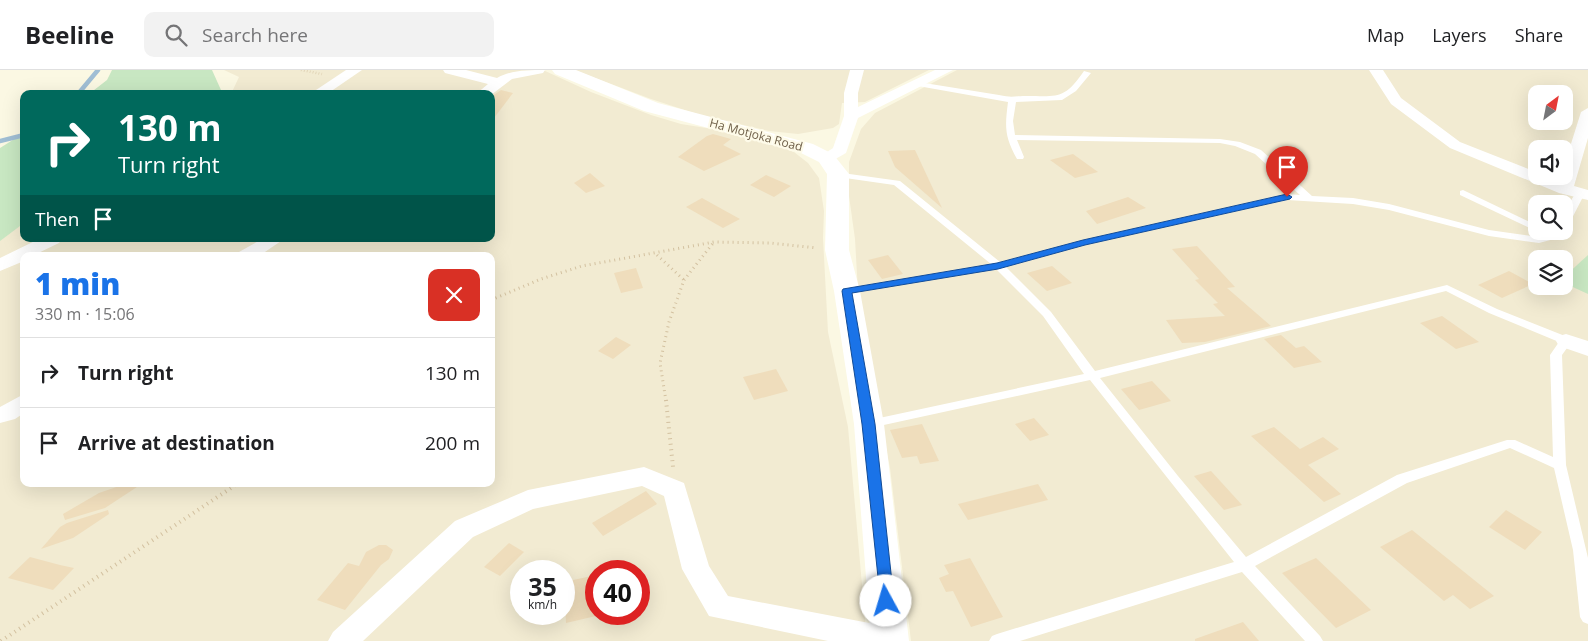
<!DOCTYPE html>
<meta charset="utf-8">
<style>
:root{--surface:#fff;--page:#f2f2f2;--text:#202124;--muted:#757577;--line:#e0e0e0;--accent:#1a73e8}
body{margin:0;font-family:"Open Sans",sans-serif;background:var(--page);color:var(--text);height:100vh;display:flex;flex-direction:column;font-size:19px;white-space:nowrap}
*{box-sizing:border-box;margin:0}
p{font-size:16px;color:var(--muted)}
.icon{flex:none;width:28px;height:28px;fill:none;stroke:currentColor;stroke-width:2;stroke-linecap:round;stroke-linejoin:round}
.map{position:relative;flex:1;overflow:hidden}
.panel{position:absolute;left:20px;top:182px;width:475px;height:235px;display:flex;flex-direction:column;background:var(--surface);border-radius:10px;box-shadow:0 5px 20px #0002}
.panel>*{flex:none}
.top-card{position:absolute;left:20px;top:20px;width:475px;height:152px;border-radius:10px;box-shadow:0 5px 20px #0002;background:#00695c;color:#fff;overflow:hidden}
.needle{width:32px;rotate:32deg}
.fabs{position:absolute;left:1528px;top:15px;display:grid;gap:10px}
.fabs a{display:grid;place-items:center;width:45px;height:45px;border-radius:10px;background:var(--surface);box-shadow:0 5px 20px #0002;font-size:25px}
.speed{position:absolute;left:510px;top:490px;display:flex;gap:10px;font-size:25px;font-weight:700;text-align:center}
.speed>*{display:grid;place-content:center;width:65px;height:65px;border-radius:50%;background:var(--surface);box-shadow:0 5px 20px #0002;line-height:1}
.speed small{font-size:12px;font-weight:400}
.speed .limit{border:8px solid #d22;background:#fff;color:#111}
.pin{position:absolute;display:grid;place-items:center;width:42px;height:42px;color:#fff;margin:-51px -21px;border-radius:50% 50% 50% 0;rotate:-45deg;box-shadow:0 0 5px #0007}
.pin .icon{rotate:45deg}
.me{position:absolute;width:55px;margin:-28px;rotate:354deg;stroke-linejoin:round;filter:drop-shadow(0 0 4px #0008)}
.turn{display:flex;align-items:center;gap:18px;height:105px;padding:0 15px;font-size:22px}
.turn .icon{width:65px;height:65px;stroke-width:2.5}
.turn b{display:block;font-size:35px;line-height:42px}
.then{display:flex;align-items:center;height:48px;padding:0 15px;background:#0003;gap:10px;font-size:19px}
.round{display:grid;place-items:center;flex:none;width:52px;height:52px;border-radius:10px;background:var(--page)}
.headline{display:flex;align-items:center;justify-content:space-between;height:85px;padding:0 15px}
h1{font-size:30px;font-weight:800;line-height:38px;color:var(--accent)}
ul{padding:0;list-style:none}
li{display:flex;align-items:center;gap:15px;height:70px;padding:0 15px;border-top:1px solid var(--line)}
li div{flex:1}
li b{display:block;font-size:19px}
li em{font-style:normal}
header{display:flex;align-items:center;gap:30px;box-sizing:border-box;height:70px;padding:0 25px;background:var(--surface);border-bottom:1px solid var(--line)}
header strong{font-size:24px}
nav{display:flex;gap:28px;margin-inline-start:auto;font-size:18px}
.search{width:350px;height:45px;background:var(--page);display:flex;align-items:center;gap:12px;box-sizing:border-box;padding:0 18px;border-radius:10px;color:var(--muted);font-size:19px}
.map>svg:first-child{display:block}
</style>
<header>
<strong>Beeline</strong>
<div class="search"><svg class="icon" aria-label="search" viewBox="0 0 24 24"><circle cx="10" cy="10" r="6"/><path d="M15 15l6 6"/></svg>Search here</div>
<nav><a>Map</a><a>Layers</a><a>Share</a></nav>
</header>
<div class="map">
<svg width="1588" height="571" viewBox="0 0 1588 571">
<rect width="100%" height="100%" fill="#fbf8e3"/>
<g fill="#f2ebd2" fill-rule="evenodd">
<path d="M224,0H543L591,22L651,45L681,54L725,61L766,72L794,82L808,93L819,108L824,141L823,168L828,262L848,357L867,571H0V156L24,137V169H491V24H231L239,7ZM24,186H491V414H24ZM521,501H564V544H521ZM596,501H639V544H596Z"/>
<polygon points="574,0 929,0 865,32 842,33 839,54 833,58 798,64 769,61 700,45 651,29"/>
<path d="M957,0H1588V571H911L890,398L859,240L855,169L849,126V92L861,59L875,43ZM1536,24H1564V51H1536ZM1536,79H1564V106H1536ZM1536,134H1564V161H1536ZM1536,189H1564V216H1536Z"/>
</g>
<g fill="#c8e7c2">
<polygon points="112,0 212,0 221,20 216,24 89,24 107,10"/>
<polygon points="24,63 24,153 0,171 0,78"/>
<polygon points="1588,185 1588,224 1564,213 1564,207"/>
</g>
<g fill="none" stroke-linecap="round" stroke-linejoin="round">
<g stroke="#a0bed4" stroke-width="4.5">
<polyline points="78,24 98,0"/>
<polyline points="0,71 24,65"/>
</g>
</g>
<g fill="#efddbc">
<polygon points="501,20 513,23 491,52 491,27"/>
<polygon points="713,64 731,69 723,75 741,84 704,101 678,87 707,66"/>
<polygon points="915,80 942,138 895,97 888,81"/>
<polygon points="1073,84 1098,102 1075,108 1050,90"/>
<polygon points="590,103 605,116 586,123 574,113"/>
<polygon points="766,105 791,116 774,127 750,115"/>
<polygon points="1128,127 1146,138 1097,154 1086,141"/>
<polygon points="702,128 740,149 723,158 686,137"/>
<polygon points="1197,176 1235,217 1227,218 1271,256 1205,272 1182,273 1166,250 1225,246 1213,234 1218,233 1195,210 1199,209 1172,179"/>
<polygon points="888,185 903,204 882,209 868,190"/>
<polygon points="1052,196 1072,213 1047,221 1027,203"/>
<polygon points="636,198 643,218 621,223 614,203"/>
<polygon points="1509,201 1533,214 1502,228 1478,215"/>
<polygon points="1442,246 1479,272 1456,279 1420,253"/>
<polygon points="1281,265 1296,278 1304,276 1322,292 1294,298 1264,269"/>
<polygon points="616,267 631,275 613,289 598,281"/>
<polygon points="776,299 788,321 754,330 743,307"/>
<polygon points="1152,311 1171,331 1139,340 1121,319"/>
<polygon points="1034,348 1049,365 1030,371 1015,354"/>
<polygon points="922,354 939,391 920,394 917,386 902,388 890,360"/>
<polygon points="1274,357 1300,379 1323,367 1339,379 1308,395 1341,424 1324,432 1251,366"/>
<polygon points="1211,401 1242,435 1224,440 1194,406"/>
<polygon points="125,414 140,415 105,438 65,450 63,444 99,423"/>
<polygon points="1038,414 1048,430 968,450 958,434"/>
<polygon points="646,421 657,434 603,466 592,453"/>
<polygon points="108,440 109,444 73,468 41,479 60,457 67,453"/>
<polygon points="1506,440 1542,462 1525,480 1489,457"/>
<polygon points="1412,460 1494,526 1470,539 1453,525 1444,531 1380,477"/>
<polygon points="509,473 524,482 500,506 484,497"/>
<polygon points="379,475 386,475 393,480 389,489 381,495 345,540 317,530 348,493 359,496 366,482"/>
<polygon points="30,487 60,495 74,498 53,520 8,508"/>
<polygon points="970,488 1003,547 971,557 953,521 946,522 939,508 949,504 944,495"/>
<polygon points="1316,488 1371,540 1336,558 1282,503"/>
<polygon points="596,505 596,546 566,553 564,512"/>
<polygon points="1243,552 1259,571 1195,571 1195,569"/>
</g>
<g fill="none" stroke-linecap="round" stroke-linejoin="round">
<polyline stroke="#d3c1a0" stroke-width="2.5" stroke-dasharray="0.5 2.5" stroke-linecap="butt" points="301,0 322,4"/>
<g stroke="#d3c1a0" stroke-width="3" stroke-dasharray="1 4" stroke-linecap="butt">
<polyline points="657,185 684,210"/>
<polyline points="491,230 541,209 582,196 714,172 770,173 817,178"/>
<polyline points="666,331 660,293 669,252 684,210 714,172"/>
</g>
<g stroke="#d3c1a0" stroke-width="4" stroke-dasharray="1 4.5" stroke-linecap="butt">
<polyline points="666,330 673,397"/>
<polyline points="1,571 237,414"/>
</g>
<g fill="#fff" fill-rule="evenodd">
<path d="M1084,1L1091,3L1076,21L1062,30L1016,32L1013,51L1015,65L1220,69L1240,72L1261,80L1312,126L1353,128L1389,134L1489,160L1539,167L1552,164L1554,161H1564L1558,168L1539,173L1489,166L1389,140L1353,134L1287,130L1085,175L1006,197L1051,242L1095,301L1447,215L1497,239L1570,268L1572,271L1562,285L1566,395L1588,488V554L1583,552L1580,547L1573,480L1554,398L1510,378L1407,413L1255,496L1320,566L1323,571H1305L1242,502L1020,571H989L992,566L997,564L1234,492L1090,310L870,358L866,357L864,354L866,351L870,350L1084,304L1043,246L996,199L847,224L843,223L842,221L843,219L847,218L991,194L894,115L838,107L835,106V102L900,111L1000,192L1083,170L1287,124L1300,125L1255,84L1235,76L1220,73L1017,70L1024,87L1023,89H1017C1004,66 1005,56 1008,32L918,16L914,14L918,12L999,25C1012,28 1014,26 1026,26C1058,26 1064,30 1084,1ZM1446,221L1489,243L1559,272L1550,285L1553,387L1515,370H1507L1397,405L1246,487L1178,406L1100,308Z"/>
<polygon points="1463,120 1536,155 1536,161 1460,125 1460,121"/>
<path d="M1581,120L1585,123L1569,154L1564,157C1564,146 1570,125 1581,120Z"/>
</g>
<g fill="#fff" fill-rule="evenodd">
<polygon points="346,0 362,0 327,24 310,24"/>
<path d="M443,0H466L497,8C511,0 528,0 545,0L543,3L512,9L491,25L476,24L488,14L445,3Z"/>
<polygon points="850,0 864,0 858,23 858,37 935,0 953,0 858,48 846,83 832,91 820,91 818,88 833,78 844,46 844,23"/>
<polygon points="1369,0 1383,0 1401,28 1460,72 1536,102 1536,106 1548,106 1559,111 1561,106 1564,106 1564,96 1581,42 1588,38 1588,68 1574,116 1588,120 1588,130 1559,123 1450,78 1391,34"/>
<polygon points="39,169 62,169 59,173 32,186 24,186 24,191 0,201 0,188"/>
<polygon points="262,169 284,169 259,186 237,186 239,182"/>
<polygon points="1566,264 1588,271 1588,286 1559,276 1556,271 1559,266"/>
<polygon points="24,324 24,343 15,349 0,353 0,337"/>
<polygon points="644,397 684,413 709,496 728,526 890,557 900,561 904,571 828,571 709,546 682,499 664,426 642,416 533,439 473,467 363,571 328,571 333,562 455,451 528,420"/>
</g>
<polygon fill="#fff" fill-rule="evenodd" points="552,0 576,0 658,33 813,74 833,84 849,104 849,180 860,221 884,354 909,571 871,571 854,354 834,221 825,180 827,104 819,92 799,82 644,41 555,4"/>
</g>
<polygon fill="#1a73e8" stroke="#114b97" points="1287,124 1292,127 1290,129 1085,175 998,199 852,223 875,354 894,531 891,536 886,537 881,536 862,354 842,221 843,219 997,193 1083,170"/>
<g text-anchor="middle" stroke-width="4.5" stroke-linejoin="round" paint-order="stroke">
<g font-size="12" fill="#71624b" stroke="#fefbe9">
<text transform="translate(756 65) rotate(15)" y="4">Ha Motjoka Road</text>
</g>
</g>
</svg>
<div class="fabs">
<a><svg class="needle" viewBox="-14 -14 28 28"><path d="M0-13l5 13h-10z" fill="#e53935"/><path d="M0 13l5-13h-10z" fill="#757577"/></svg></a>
<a><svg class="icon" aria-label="sound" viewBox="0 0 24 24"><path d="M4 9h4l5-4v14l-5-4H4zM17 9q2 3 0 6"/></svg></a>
<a><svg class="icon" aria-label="search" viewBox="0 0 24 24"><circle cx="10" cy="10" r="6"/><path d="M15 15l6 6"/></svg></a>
<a><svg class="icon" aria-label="layers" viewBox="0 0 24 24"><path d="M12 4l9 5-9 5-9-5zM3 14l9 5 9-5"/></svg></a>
</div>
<div class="speed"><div>35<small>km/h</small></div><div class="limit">40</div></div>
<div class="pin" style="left:1287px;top:127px;background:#d93025"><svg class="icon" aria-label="arrive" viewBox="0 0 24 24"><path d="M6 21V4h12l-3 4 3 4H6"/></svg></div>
<svg class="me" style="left:886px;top:531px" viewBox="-20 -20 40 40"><circle r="19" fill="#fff"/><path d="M0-13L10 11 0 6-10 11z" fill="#1a73e8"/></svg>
<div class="top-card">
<div class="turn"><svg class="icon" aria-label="right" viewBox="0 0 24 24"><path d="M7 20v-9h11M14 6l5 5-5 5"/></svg><div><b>130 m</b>Turn right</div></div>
<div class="then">Then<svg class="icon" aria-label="arrive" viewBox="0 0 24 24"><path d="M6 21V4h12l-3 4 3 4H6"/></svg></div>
</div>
<section class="panel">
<div class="headline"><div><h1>1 min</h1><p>330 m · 15:06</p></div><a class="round" style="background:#d93025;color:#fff"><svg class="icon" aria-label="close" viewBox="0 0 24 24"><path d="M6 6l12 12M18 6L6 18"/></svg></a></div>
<ul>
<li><svg class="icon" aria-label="right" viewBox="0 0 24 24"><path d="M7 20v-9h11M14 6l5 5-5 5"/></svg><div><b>Turn right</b></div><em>130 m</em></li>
<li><svg class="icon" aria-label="arrive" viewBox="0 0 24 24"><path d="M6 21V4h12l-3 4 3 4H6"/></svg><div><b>Arrive at destination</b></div><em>200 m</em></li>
</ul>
</section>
</div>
